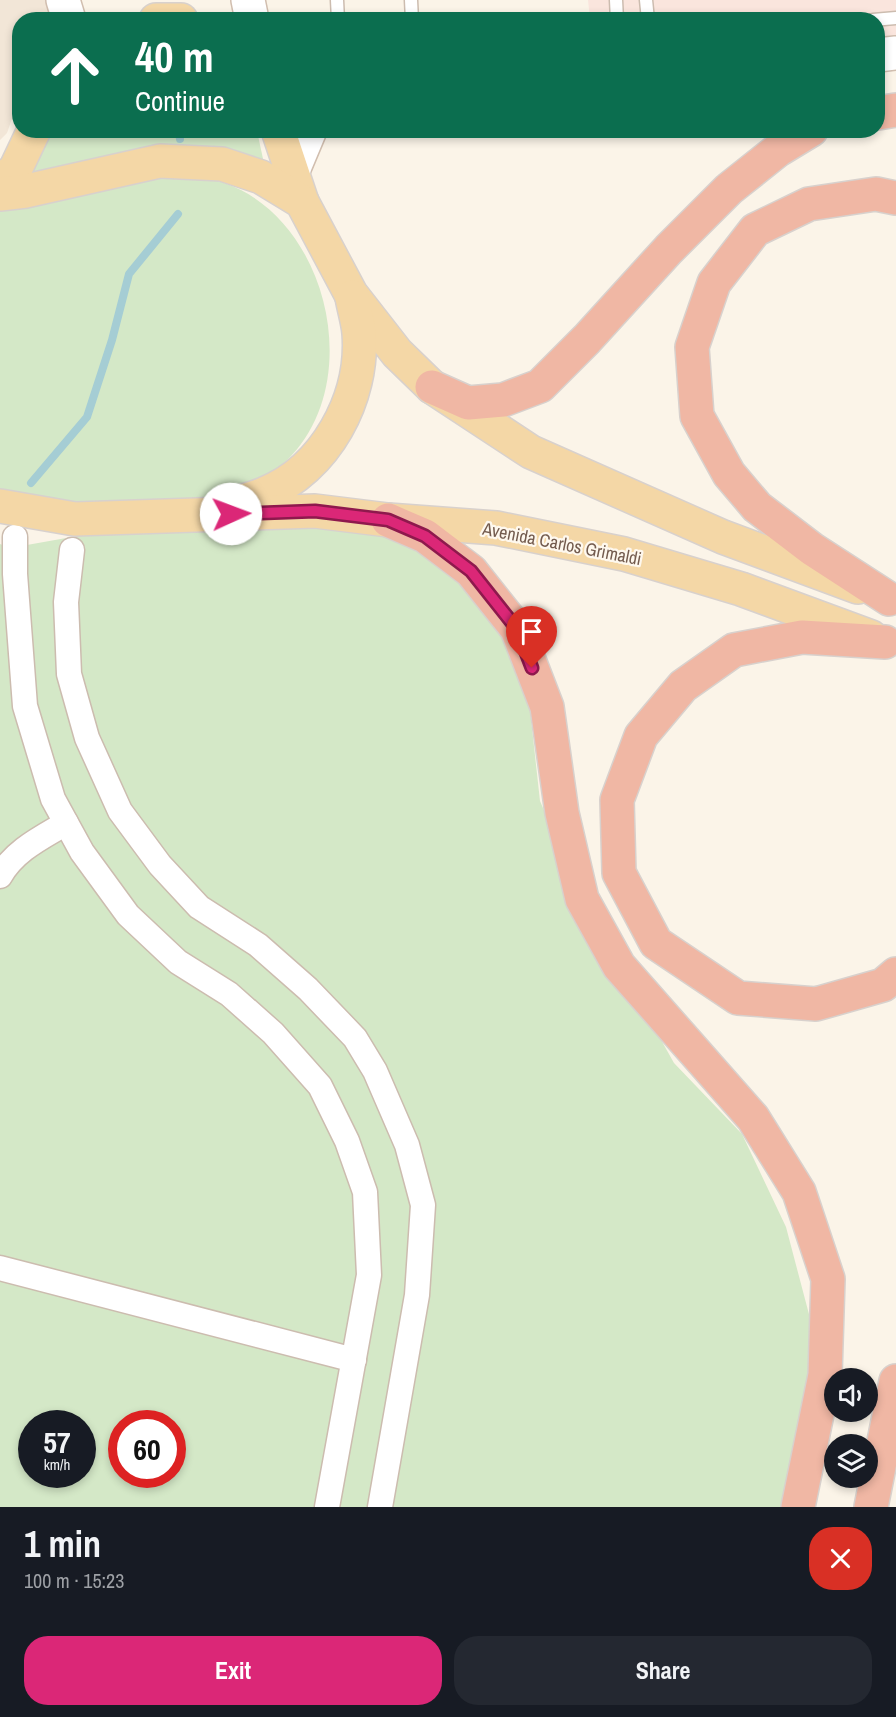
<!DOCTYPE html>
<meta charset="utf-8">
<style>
:root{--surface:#171b24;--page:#242831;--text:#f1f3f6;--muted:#9ea1a6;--accent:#db2777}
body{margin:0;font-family:"Archivo Narrow",sans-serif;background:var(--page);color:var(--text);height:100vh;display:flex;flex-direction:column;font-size:22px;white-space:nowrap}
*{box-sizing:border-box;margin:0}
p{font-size:20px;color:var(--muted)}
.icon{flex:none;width:33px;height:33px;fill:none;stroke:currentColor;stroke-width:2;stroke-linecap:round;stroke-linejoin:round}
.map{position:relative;height:1507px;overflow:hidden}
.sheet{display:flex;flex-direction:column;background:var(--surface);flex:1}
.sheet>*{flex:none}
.top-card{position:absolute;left:12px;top:12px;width:873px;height:126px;border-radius:24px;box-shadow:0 3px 9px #0003;background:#0b6e4f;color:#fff;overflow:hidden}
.controls{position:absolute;left:824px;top:1368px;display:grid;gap:12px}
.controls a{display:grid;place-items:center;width:54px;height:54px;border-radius:50%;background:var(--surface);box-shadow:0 3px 9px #0003;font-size:30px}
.speed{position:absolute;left:18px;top:1410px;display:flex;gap:12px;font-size:30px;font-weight:700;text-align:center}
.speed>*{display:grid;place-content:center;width:78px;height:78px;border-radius:50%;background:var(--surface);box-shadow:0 3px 9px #0003;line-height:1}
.speed small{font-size:15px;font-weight:400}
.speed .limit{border:9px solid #d22;background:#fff;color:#111}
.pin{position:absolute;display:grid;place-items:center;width:51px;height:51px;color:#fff;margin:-62px -26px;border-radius:50% 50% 50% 0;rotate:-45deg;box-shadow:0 0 6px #0007}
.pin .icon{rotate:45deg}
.me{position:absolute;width:66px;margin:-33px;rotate:88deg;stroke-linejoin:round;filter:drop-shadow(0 0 4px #0008)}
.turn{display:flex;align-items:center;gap:21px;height:126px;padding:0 24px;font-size:27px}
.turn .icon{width:78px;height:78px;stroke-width:2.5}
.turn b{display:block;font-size:42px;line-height:51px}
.round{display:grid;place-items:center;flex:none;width:63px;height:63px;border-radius:24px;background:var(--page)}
.overview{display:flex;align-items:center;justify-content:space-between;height:102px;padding:0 24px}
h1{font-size:36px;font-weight:800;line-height:45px}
.cta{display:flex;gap:12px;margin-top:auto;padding:12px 24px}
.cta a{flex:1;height:69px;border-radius:24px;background:var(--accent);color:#fff;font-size:24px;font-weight:800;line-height:69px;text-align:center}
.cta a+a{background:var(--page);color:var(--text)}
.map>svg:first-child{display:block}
</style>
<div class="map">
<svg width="896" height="1507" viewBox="0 0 896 1507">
<rect width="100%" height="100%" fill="#fbf4e8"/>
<polygon fill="#f2e6d7" points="0,0 46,0 52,16 52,19 20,20 19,98 7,133 0,140"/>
<polygon fill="#fae5dd" points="588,0 896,0 896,60 878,61 878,20 590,19"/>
<g fill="#d4e8c7" fill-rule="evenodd">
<polygon points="46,131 257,131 265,168 17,183"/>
<path d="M162,174C190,176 216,177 241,190C330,236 361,380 292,455C274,475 242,487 217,496C197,503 175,503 154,503C135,504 115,506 95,505C63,503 32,498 0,495V212Z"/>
<path d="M190,516L425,536L491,608L530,710L540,801L582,899L674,1063L742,1134L786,1227L825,1375L799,1507H0V544L10,548ZM32,1424H82V1474H32ZM122,1424H172V1474H122Z"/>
</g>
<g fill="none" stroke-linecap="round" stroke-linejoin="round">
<g stroke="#a5cdd4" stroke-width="8">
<polyline points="179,130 180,139"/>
<polyline points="31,483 87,417 112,340 129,274 178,214"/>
</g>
<defs>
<g id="lane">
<polyline points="337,0 338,20"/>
<polyline points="411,0 412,20"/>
<polyline points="616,0 617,20"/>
<polyline points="646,0 648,20"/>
<polyline points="873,20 896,18"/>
</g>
<g id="street">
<polyline points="15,537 15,574 25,706 53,799 82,852 128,915 178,962 229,994 273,1033 320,1086 347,1141 365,1192 369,1275 327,1507"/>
<polyline points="72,550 66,602 69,674 87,738 120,811 160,865 199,907 258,945 308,989 355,1038 375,1071 407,1145 423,1205 417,1295 380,1507"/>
<path d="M0,876C15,850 41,838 66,823"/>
<polyline points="0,1268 354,1360"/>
</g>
<g id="secondary">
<polyline points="63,0 69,20"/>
<polyline points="248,0 252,20"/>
<polyline points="878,55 896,53"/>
<polyline points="292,173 310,130"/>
</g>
<g id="primary">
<polyline points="156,20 181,20"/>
<polyline points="278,130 302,202"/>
<polyline points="0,181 15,170 34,130"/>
<polyline points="0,194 26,191 160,161 222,164 261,177 302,202 351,294 397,353 432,387 531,452 723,537 858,587"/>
<path d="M229,505C241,501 253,499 264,494C326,469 364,398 359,333C358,321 354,309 352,297"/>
<polyline points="0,506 75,519 315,511 388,520 496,528 624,554 741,589 871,637"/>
</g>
<g id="highway">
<polyline points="878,113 896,110"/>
<polyline points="432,387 468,403 503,400 540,386 587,339 669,249 729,189 778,150 811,130"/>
<polyline points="388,520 425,536 471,571 517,629 547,707 562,813 582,899 619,966 753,1118 799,1192 828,1279 825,1375 798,1507"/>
<polyline points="889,599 812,549 757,507 729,474 697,416 692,347 714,283 755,230 809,204 876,194 896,198"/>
<polyline points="885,642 802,637 734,650 683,686 641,736 617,800 619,873 656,943 738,998 816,1004 883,985 896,974"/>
<polyline points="871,1507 896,1381"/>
</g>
</defs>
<use href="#lane" stroke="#ccbcaf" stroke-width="15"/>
<use href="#street" stroke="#ccbcaf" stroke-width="27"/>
<use href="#secondary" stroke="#d1beaf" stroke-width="36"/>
<use href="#primary" stroke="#d8d1cd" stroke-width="36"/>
<use href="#highway" stroke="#d8d1cd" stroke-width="36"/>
<use href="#lane" stroke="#fff" stroke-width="12"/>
<use href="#street" stroke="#fff" stroke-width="24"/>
<use href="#secondary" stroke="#fff" stroke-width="33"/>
<use href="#primary" stroke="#f4d7a6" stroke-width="33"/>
<use href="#highway" stroke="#f0b7a4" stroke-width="33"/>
</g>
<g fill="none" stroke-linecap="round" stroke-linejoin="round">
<defs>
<polyline id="route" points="231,514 315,511 388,520 425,536 471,571 517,629 532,668"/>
</defs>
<use href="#route" stroke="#8e194d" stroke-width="15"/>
<use href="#route" stroke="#db2777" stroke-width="10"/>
</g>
<g text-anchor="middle" stroke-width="4.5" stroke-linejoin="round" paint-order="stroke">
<g font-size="18" fill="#735b4e" stroke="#fef8ee">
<text transform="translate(562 544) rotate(11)" y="6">Avenida Carlos Grimaldi</text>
</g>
</g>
</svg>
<div class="controls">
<a><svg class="icon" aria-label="sound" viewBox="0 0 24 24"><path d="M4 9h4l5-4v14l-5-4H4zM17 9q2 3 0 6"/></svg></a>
<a><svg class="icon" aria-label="layers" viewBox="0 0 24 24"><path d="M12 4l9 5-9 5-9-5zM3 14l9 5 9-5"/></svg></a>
</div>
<div class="speed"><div>57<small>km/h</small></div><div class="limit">60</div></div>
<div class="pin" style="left:532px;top:668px;background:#d93025"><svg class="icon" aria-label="arrive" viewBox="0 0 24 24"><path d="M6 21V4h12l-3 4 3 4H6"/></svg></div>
<svg class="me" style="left:231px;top:514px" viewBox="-20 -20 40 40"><circle r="19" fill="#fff"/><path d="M0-13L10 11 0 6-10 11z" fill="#db2777"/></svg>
<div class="top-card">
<div class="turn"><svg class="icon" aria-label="ahead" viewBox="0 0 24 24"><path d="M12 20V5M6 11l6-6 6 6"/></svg><div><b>40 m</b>Continue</div></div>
</div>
</div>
<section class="sheet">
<div class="overview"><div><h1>1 min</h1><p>100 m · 15:23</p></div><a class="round" style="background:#d93025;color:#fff"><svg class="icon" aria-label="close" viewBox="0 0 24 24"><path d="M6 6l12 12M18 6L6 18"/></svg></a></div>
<div class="cta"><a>Exit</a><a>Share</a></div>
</section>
